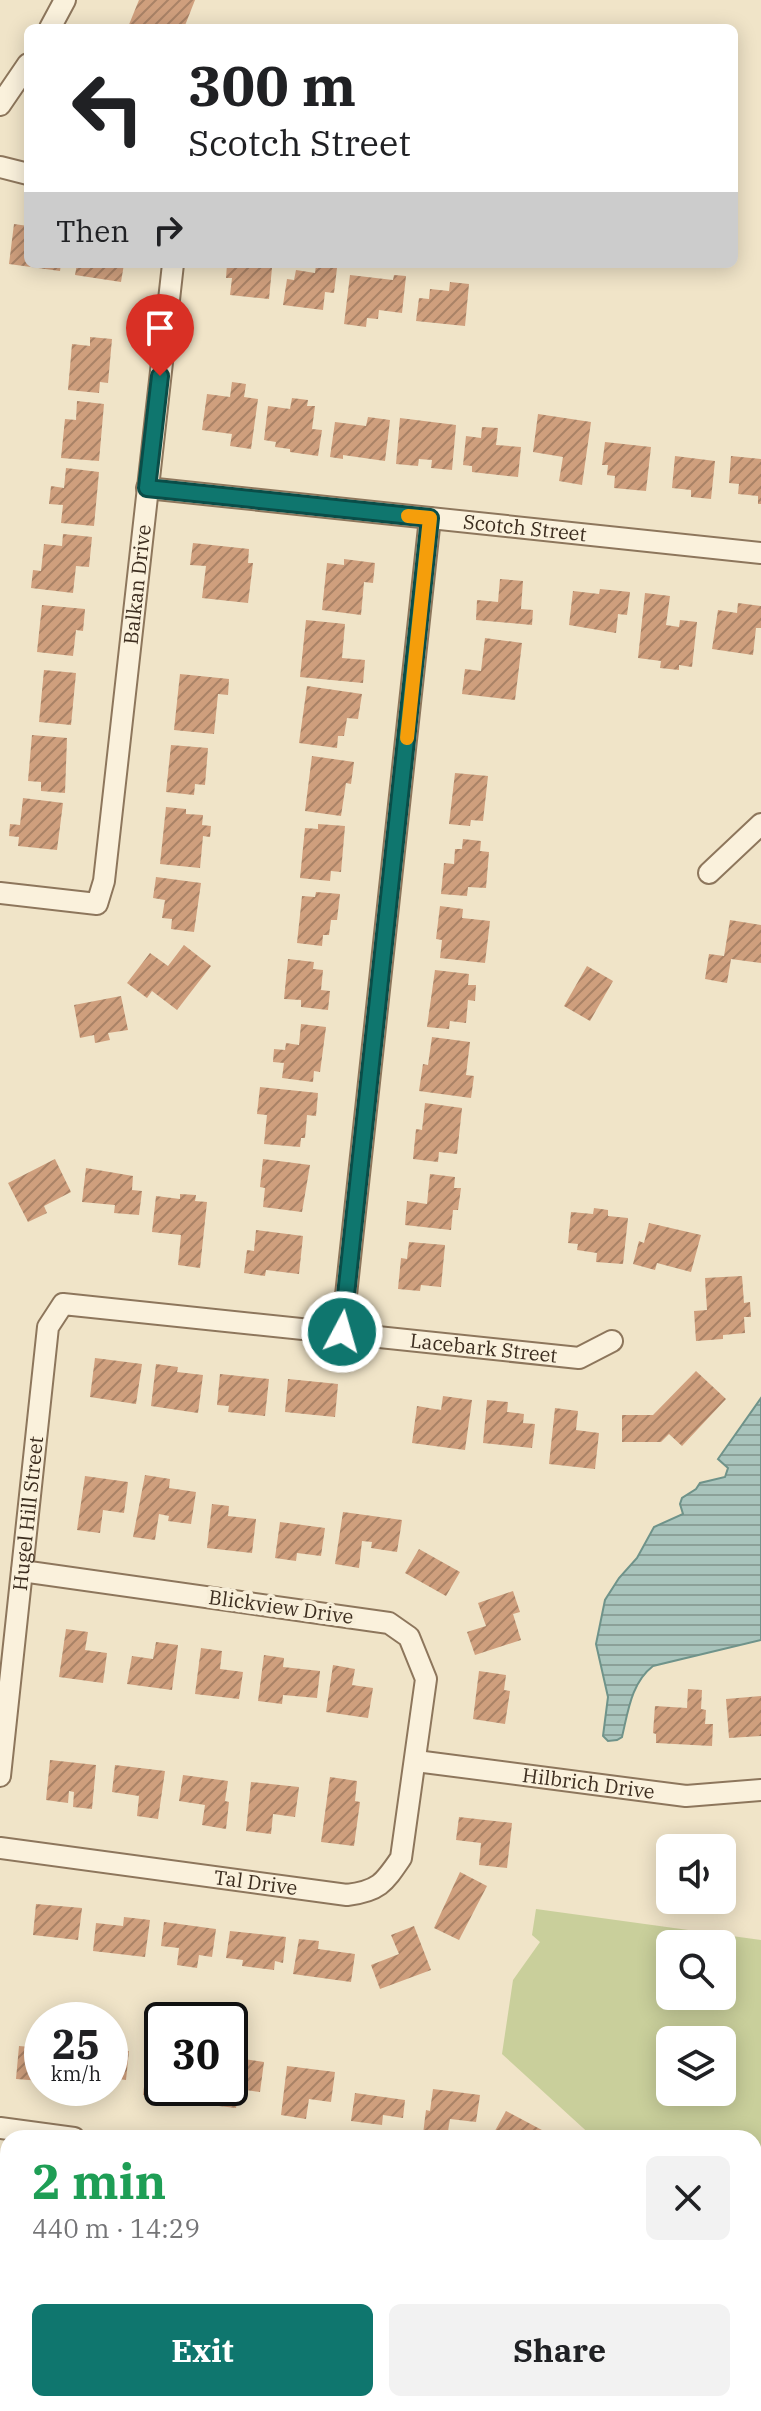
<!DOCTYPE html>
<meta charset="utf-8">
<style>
:root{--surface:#fff;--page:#f2f2f2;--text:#202124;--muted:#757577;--accent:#0f766e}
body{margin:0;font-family:"IBM Plex Serif",serif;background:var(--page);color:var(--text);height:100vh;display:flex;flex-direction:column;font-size:30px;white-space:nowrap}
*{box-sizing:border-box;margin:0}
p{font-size:26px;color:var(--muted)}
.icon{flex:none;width:44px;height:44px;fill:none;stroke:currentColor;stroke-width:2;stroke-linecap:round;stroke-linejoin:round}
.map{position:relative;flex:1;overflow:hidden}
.details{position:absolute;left:0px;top:2130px;width:762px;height:282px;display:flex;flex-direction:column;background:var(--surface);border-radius:24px 24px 0 0;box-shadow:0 4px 20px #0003}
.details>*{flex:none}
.top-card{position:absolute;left:24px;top:24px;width:714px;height:244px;border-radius:12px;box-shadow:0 4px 20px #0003;background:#fff;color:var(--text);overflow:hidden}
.fabs{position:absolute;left:656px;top:1834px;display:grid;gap:16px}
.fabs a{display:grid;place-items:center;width:80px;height:80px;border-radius:12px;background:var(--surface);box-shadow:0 4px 20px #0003;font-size:40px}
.speed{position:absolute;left:24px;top:2002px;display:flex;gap:16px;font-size:40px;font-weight:700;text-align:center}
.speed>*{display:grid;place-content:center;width:104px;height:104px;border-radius:50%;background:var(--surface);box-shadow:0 4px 20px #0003;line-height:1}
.speed small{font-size:20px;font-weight:400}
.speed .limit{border:4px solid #111;border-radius:12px;background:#fff;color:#111}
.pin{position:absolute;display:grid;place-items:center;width:68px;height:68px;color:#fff;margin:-82px -34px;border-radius:50% 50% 50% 0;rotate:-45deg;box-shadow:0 0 8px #0007}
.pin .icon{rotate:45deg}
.me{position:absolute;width:88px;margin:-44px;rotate:6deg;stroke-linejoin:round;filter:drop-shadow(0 0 6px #0008)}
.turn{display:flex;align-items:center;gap:28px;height:168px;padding:0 32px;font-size:36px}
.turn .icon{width:104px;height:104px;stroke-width:2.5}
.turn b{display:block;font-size:56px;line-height:68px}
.then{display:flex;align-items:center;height:76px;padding:0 32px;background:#0003;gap:16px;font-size:30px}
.round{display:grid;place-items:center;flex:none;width:84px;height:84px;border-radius:12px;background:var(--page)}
.head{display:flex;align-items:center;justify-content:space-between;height:136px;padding:0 32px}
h1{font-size:48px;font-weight:800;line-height:60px;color:#1e9e55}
.cta{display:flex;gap:16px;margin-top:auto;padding:16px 32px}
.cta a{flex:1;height:92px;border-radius:12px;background:var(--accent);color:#fff;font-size:32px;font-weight:800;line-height:92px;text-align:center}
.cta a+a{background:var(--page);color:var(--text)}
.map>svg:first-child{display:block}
</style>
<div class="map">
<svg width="761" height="2411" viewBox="0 0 761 2411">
<defs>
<pattern id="water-rules" width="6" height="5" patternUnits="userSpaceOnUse" patternTransform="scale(2)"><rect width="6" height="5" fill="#a9c4bc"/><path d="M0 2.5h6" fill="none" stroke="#8ba098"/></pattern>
<pattern id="building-hatch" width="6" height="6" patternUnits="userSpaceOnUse" patternTransform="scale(2)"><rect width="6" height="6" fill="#cf9f7d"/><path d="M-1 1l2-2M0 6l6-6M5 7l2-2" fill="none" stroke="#a98266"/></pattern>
</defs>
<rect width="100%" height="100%" fill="#f0e4c8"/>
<path fill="#c9cf9b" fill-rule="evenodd" d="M536,1909L761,1940V2411H657L658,2404H754V2138H594L502,2054L513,1980L540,1942L532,1935ZM670,1944H722V1996H670ZM670,2040H722V2092H670Z"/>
<path fill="url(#water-rules)" stroke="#6f938a" stroke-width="2" d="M761,1398V1640L653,1666C631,1683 628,1712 622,1737L617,1740L608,1741L603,1736L608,1697L596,1644L605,1600L619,1578L637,1558L654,1527L683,1514L680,1504L682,1498L696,1489L700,1483L725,1477L728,1468L718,1459Z"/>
<g fill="url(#building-hatch)">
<polygon points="139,0 195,0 184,28 132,28 128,27"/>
<polygon points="14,224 28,226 28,264 61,264 60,271 9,264"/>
<polygon points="77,264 124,264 121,282 75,275"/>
<polygon points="227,264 272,268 269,299 230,295 232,278 226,278"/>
<polygon points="316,265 337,268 334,293 325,292 323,310 283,305 287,279 294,280 296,270 315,273"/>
<polygon points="350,275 393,280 394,275 406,276 402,313 379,310 378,319 367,318 366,327 344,324"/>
<polygon points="450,282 469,284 465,326 416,321 419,298 429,299 430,289 449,291"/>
<polygon points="90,337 112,339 108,383 100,382 99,393 68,390 72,344 90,346"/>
<polygon points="232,382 246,384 244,397 258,399 251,449 230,446 232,434 202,430 207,394 230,397"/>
<polygon points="292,398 308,400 307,406 315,406 312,429 322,430 318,456 290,452 290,449 275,447 276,442 264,440 268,406 290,409"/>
<polygon points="77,401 104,404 99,461 61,458 65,419 76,420"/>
<polygon points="538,414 591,422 582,485 559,481 563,457 533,452"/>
<polygon points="368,417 390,420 385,461 343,455 343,459 330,457 335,422 366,426"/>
<polygon points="400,418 456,425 452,470 431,468 432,460 419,459 418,466 396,464"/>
<polygon points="482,427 498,428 496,445 521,447 518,477 472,472 472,466 463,465 466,436 481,438"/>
<polygon points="605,442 651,447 646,491 614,488 615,476 607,475 608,465 602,465"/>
<polygon points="675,456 715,461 711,499 691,497 691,490 672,488"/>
<polygon points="731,456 761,459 761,504 758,504 758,496 738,494 739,484 729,483"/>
<polygon points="66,468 99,472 94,526 61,523 63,505 49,504 51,486 64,488"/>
<polygon points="63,534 92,537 89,567 76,566 73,593 31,588 33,570 41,571 44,544 62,546"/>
<polygon points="193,543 249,549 248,563 253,563 248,603 202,598 206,566 190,565"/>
<polygon points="344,559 375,563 373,583 364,582 361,615 322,610 327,563 344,565"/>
<polygon points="500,579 523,581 521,609 533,610 532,625 476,620 477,600 498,602"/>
<polygon points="600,589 630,592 627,615 618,614 616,633 569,625 573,591 599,594"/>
<polygon points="645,593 670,596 666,625 679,627 680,620 697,622 692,667 679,665 679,670 660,668 661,661 638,658"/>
<polygon points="738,603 761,606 761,628 756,628 753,655 712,649 718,610 737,613"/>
<polygon points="42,605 85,609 83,631 76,630 73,656 37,652"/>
<polygon points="306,620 345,624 342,658 365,660 363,683 300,677"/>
<polygon points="485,638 522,643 515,700 462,694 465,669 481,671"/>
<polygon points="44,670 76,673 71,725 39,722"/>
<polygon points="180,674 229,679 228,695 218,694 214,734 174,730"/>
<polygon points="307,686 362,694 358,719 347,718 344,736 338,736 337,748 299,743"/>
<polygon points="32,735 67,738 65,793 41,791 41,782 28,781"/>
<polygon points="171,745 208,748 205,785 195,784 194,795 166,792"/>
<polygon points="312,756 354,762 351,784 346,783 341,816 305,811"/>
<polygon points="455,773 488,776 483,821 471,820 470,826 449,824"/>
<polygon points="23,798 63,803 57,850 18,846 19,837 9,836 10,824 20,825"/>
<polygon points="166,807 186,809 186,814 203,815 202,825 211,826 210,837 203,836 200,868 160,864"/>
<polygon points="318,824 345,826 341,872 331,871 330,881 300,878 305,828 318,829"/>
<polygon points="463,839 481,841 480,851 489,852 486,888 468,887 467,896 441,894 444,863 454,864 455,849 462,849"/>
<polygon points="156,877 201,883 194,932 171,929 172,919 162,918 165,900 153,898"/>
<polygon points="316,892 340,894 337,920 331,920 329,935 323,935 322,946 297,943 302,896 315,897"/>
<polygon points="440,906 463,909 462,918 490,921 485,963 440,958 442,940 436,939"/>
<polygon points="730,920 761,925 761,963 731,959 727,983 705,979 709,954 724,956"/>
<polygon points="184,945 211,966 177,1010 152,991 147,998 127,983 150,953 168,966"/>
<polygon points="288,959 314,962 313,969 323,970 321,990 330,991 328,1010 301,1007 301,1000 284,999"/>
<polygon points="587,966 613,981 590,1021 564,1006"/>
<polygon points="435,970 469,974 468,985 476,985 475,1001 468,1000 466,1023 450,1021 449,1029 427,1027"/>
<polygon points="121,996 128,1030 108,1033 110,1040 95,1043 94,1035 80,1038 74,1005"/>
<polygon points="301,1024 326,1027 320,1072 314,1071 313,1082 282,1078 284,1063 273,1062 274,1049 285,1050 286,1043 299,1045"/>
<polygon points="432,1037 470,1042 466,1075 474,1076 471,1098 419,1091 423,1064 428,1065"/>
<polygon points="260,1087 318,1093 316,1116 307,1115 305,1138 301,1138 300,1147 264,1144 267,1115 257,1114"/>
<polygon points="425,1103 462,1108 457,1154 439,1152 438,1162 413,1159 416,1129 422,1130"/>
<polygon points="55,1159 71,1192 44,1206 47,1213 28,1222 8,1183"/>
<polygon points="263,1159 310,1165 302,1212 263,1207 265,1188 260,1187"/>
<polygon points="86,1168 133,1176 132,1190 142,1191 139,1215 114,1213 115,1205 82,1202"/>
<polygon points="430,1174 455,1177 454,1188 461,1188 458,1210 453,1210 451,1230 405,1225 407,1201 427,1204"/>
<polygon points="180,1194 196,1195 195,1201 207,1202 200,1268 178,1265 181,1235 152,1232 156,1196 180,1199"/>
<polygon points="594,1208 608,1210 608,1216 628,1218 623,1264 596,1262 597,1253 577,1250 578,1244 568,1243 571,1212 593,1214"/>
<polygon points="649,1223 701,1235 691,1272 657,1263 655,1270 633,1264 639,1241 644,1243"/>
<polygon points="256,1230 303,1236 299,1274 266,1270 265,1276 244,1273 247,1250 254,1251"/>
<polygon points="409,1242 445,1245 441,1287 421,1285 420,1291 398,1289 401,1258 407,1259"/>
<polygon points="742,1276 744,1303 750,1302 751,1317 744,1317 745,1333 723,1335 723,1339 696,1341 694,1311 707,1310 705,1278"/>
<polygon points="95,1358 142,1364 136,1404 90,1397"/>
<polygon points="156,1364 178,1367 177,1372 203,1375 198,1413 151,1406"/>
<polygon points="696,1371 726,1399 682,1446 669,1434 661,1442 622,1442 622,1415 653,1415"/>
<polygon points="220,1374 269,1379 265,1416 228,1412 229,1406 217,1405"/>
<polygon points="288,1379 338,1384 335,1417 285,1412"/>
<polygon points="443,1396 472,1400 465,1450 412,1443 417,1406 441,1410"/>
<polygon points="487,1400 508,1402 507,1412 524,1414 523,1423 535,1424 532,1448 483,1443"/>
<polygon points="555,1408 578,1411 576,1430 599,1433 595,1469 549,1464"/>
<polygon points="145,1475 170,1479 169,1488 196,1492 191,1524 168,1521 169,1516 159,1514 155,1540 133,1537"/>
<polygon points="85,1476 128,1482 124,1513 103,1510 100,1533 77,1530"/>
<polygon points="212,1504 229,1506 228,1516 256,1519 252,1553 207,1548"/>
<polygon points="343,1512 402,1520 397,1552 371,1548 372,1542 362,1541 359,1568 335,1564"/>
<polygon points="280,1522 325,1528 321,1556 297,1553 296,1561 275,1558"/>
<polygon points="419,1549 460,1572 446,1596 405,1573"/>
<polygon points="513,1591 520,1612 513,1614 521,1640 475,1655 467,1632 486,1626 478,1603"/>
<polygon points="66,1629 88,1632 85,1650 107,1653 103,1683 59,1677"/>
<polygon points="156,1642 178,1645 172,1690 127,1684 132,1656 153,1659"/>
<polygon points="201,1648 222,1651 220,1669 243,1672 239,1699 195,1694"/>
<polygon points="264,1655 284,1658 283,1667 320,1671 317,1698 283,1695 282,1704 258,1701"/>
<polygon points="333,1665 355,1669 352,1685 373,1688 368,1718 326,1712"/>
<polygon points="479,1671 506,1675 504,1690 510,1691 505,1724 473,1719"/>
<polygon points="688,1689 702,1690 701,1709 706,1710 705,1724 713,1724 712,1746 656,1743 656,1734 653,1733 655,1706 687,1708"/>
<polygon points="761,1696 761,1736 729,1738 726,1699"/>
<polygon points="50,1760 96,1765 92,1809 73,1807 74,1792 69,1791 68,1803 46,1800"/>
<polygon points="115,1765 165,1771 158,1819 137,1816 139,1796 112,1792"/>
<polygon points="183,1775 228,1781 225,1801 229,1802 226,1829 202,1825 205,1805 179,1801"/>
<polygon points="330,1777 357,1781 355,1801 360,1802 354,1846 321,1842"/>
<polygon points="251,1782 299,1787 295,1817 273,1814 271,1834 246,1831"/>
<polygon points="459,1817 512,1823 507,1868 479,1865 481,1843 456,1840"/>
<polygon points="460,1872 487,1886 459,1940 434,1928"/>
<polygon points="36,1904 82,1908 78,1940 33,1935"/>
<polygon points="124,1917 150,1920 145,1957 93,1951 96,1923 123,1926"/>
<polygon points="164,1922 216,1929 212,1957 199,1955 197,1968 177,1965 179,1948 161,1946"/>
<polygon points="414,1926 431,1970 380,1989 371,1965 399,1954 391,1935"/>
<polygon points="230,1931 286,1937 283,1963 275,1961 274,1970 242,1966 243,1960 226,1958"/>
<polygon points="299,1939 319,1941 318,1949 355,1954 351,1982 293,1974"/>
<polygon points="19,2046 42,2048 42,2081 16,2079"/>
<polygon points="149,2047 162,2048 162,2088 166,2088 165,2098 143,2095"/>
<polygon points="110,2049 129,2051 126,2080 110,2078"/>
<polygon points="230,2057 264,2062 260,2092 239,2089 236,2108 210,2105 212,2088 230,2088"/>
<polygon points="287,2066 335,2072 331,2102 309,2099 306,2119 281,2115"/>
<polygon points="433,2089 480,2095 476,2122 450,2119 447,2137 423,2134 426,2110 430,2111"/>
<polygon points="355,2093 405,2100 403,2118 383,2115 382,2125 351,2121"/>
<polygon points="506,2111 557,2138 491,2138"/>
<polygon points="0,2306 8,2307 8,2337 0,2336"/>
<polygon points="402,2404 442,2404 442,2411 402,2409"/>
<polygon points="553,2404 617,2404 617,2409 606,2408 605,2411 572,2411 552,2408"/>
</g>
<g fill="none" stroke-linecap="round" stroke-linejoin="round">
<defs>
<g id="street">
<polyline points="50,28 65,0"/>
<polyline points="0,105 28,64"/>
<polyline points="0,167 28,174"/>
<path id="s1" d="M147,488L761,553"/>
<polyline points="709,873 761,824"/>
<path id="s2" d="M0,893L97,904L104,881L173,264"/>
<polyline points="342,1332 430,518"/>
<path id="s3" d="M416,1761L686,1796L761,1790"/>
<path id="s4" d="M0,1776L48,1327L63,1304L579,1358L612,1341"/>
<path id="s5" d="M0,1848L347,1895C379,1891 384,1883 401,1858L426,1679L409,1637L389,1623L22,1571"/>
<polyline points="0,2128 74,2138"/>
<polyline points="0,2405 47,2411"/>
<polyline points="490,2411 491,2404"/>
</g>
</defs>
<use href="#street" stroke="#8d765c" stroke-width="24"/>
<use href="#street" stroke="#faf1dc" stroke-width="20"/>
</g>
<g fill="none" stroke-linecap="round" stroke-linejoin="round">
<defs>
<polyline id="route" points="160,376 147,488 430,518 342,1332"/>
</defs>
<use href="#route" stroke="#0a4d48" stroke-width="20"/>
<use href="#route" stroke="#0f766e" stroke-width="14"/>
<polyline stroke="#f59e0b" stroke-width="14" points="407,738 430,518 408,516"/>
</g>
<g text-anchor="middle" stroke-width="8" stroke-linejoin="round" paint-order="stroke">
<g font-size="20" fill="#3d2e20" stroke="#f7eed8">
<text dy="7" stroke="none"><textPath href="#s1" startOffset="380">Scotch Street</textPath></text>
<text dy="7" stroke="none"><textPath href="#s2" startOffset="420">Balkan Drive</textPath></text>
<text dy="7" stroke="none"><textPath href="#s4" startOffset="902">Lacebark Street</textPath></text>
<text dy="7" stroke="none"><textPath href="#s4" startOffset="264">Hugel Hill Street</textPath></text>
<text transform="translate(281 1607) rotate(8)" y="7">Blickview Drive</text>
<text dy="7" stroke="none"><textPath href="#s3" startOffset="174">Hilbrich Drive</textPath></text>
<text dy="7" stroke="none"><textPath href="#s5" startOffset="258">Tal Drive</textPath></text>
</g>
</g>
</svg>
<div class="fabs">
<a><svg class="icon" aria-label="sound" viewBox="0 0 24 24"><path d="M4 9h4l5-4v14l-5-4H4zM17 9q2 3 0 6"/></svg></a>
<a><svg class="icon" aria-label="search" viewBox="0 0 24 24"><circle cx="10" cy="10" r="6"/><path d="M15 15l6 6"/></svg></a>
<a><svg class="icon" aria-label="layers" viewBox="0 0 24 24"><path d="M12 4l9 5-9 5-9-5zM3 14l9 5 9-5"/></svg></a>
</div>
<div class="speed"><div>25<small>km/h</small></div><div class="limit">30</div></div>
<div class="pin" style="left:160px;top:376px;background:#d93025"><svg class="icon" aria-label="arrive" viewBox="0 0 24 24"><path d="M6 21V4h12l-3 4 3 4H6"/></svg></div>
<svg class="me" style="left:342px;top:1332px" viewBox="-20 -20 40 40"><circle r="17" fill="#0f766e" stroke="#fff" stroke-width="3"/><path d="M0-11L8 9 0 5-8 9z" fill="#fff"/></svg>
<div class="top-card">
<div class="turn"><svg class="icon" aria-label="left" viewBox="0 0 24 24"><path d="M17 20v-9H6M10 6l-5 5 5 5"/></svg><div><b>300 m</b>Scotch Street</div></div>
<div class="then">Then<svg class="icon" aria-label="right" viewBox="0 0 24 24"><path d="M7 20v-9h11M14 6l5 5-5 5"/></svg></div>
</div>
<section class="details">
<div class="head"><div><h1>2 min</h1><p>440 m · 14:29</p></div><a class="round"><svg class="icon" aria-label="close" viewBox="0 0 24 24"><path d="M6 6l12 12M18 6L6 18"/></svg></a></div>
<div class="cta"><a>Exit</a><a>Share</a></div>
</section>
</div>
